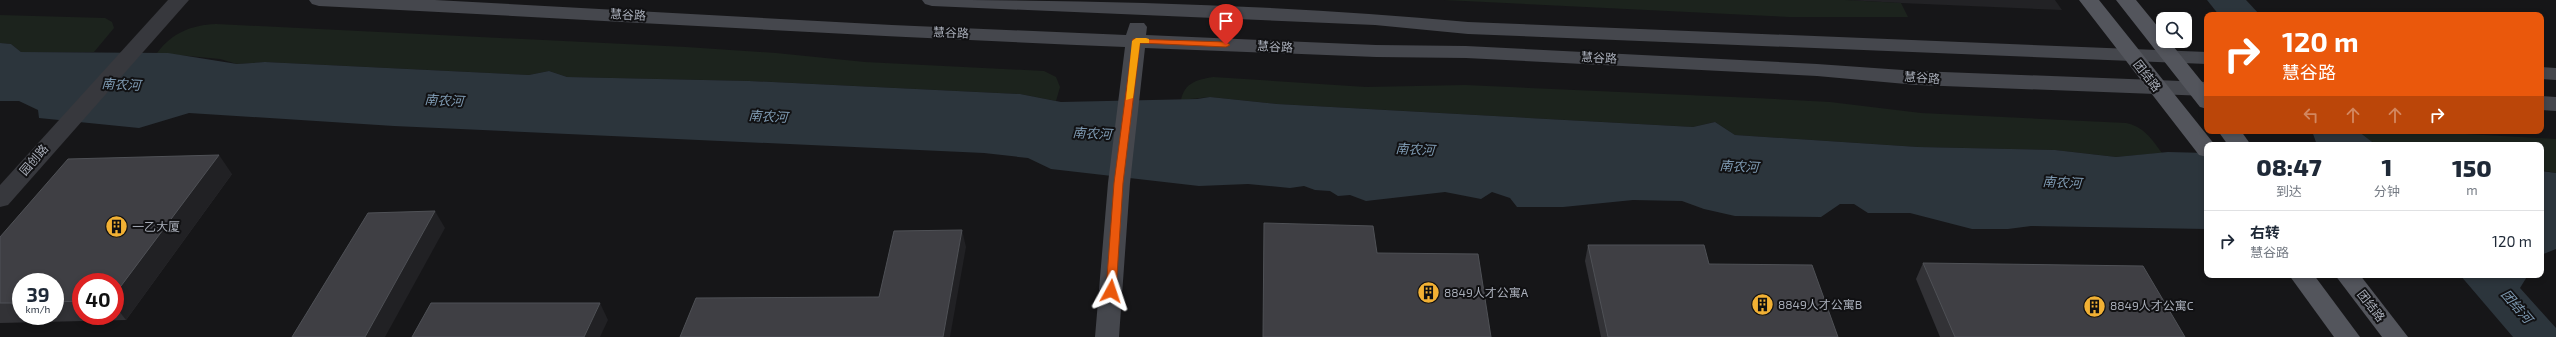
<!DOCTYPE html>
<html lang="zh">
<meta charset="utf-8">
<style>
:root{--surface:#fff;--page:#f6f6f7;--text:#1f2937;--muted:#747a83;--line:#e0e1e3}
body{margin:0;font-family:"Exo 2","Noto Sans SC",sans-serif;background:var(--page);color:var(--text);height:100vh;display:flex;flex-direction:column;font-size:15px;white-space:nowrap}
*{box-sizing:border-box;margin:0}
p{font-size:13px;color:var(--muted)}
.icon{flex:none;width:22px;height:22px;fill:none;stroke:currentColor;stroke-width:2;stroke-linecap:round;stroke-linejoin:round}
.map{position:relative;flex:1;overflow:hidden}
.drawer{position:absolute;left:2204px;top:142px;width:340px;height:136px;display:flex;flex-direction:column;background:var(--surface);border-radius:8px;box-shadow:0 2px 6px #0003}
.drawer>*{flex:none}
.banner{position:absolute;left:2204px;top:12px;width:340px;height:122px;border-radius:8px;box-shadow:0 2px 6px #0003;background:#ea580c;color:#fff;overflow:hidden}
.buttons{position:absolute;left:2156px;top:12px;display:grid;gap:8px}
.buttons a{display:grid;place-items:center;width:36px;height:36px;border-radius:8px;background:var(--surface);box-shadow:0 2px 6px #0003;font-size:20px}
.speed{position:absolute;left:12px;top:273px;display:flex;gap:8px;font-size:20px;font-weight:700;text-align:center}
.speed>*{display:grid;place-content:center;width:52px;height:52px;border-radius:50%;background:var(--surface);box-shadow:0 2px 6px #0003;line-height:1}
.speed small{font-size:10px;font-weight:400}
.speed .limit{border:6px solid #d22;background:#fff;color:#111}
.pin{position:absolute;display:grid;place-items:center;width:34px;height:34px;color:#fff;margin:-41px -17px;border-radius:50% 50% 50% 0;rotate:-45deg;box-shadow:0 0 4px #0007}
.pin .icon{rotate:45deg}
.me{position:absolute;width:44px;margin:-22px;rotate:5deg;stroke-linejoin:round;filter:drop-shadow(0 0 3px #0008)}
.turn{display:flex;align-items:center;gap:14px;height:84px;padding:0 12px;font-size:18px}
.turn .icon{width:52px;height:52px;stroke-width:2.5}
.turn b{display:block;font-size:28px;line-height:34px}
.lanes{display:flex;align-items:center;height:38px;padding:0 12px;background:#0003;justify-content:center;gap:20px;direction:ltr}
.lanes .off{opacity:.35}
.eta{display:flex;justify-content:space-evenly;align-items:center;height:68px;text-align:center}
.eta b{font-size:24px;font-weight:800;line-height:28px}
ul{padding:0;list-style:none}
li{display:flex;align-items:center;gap:12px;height:60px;padding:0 12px;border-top:1px solid var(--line)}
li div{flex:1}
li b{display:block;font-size:15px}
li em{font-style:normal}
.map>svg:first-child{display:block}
</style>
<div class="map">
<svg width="2556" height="337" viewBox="0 0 2556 337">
<rect width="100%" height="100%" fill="#161618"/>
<polygon fill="#222225" points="1845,0 2055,0 2062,10 1901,3"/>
<g fill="#1c231d">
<polygon points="1444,0 1845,0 1901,3 1908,17 1790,17"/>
<polygon points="0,15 105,18 112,22 114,28 94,52 21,52 11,44 0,43"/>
<path d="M216,24L686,47L776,53L865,62L1044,71L1056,77L1060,87L1056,101L1020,94L749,81L567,77L549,71L529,75L265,62L237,64L220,59L157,53C172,33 191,25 216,24Z"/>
<path d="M1213,77L1366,87L1465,85L1755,98L1830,102L1921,113L2126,123C2144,127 2151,138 2162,153L2116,157L2055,150L1918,147L1735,135L1715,122L1693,127L1277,104L1210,97L1181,100C1185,82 1197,80 1213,77Z"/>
<polygon points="2358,131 2413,131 2556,139 2556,173 2541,170 2541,145 2376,145"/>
</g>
<g fill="#2c353c">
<polygon points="2207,0 2246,0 2260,15 2219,15"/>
<polygon points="0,43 11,44 21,52 168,53 237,64 265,62 529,75 549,71 567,77 749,81 1020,94 1061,102 1197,99 1210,97 1277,104 1693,127 1715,122 1735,135 1918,147 2055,150 2116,157 2168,152 2207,153 2207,229 2031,226 2008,229 1972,229 1910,213 1868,213 1854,204 1840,204 1821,217 1735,216 1704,209 1682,201 1633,200 1563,207 1517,207 1510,198 1492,192 1481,199 1445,192 1366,201 1350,195 1338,196 1330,191 1315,190 1304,186 1290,188 1248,184 1199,186 1051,169 1028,158 984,153 394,126 189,113 139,128 39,118 38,110 19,101 0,101"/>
<polygon points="2312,131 2358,131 2376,145 2317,145"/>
<polygon points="2541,171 2556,173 2556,249 2541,255"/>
<polygon points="2460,275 2528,275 2520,288 2556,328 2556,337 2513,337"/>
</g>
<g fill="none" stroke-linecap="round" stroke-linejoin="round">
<polygon fill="#37383d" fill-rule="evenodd" points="168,0 189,0 8,205 0,207 0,185"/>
<g fill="#45474d" fill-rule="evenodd">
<path d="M309,0H435L892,25L1126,35L1130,23H1144L1147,27L1146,35L1376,45L1466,46L1817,64L1917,71L2207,82V96L1917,85L1817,76L1466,58L1376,57L1145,48L1130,183L1119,337H1095L1108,183L1125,47C856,36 588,19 319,6L312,4Z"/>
<path d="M922,0C1104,0 1287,5 1468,22L2207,52V64L1468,34L1375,25L932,6L925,4Z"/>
<polygon points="2541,67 2556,68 2556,80 2541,79"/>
<polygon points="2541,96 2556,97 2556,111 2541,110"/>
</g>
<g fill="#53555c" fill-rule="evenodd">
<polygon points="2079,0 2099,0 2215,145 2207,145 2207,157 2199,155"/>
<polygon points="2116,0 2136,0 2163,33 2163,41 2169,41 2207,88 2207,109 2200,107"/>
<polygon points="2218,131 2241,131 2251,145 2228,145"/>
<polygon points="2289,275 2314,275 2360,337 2334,337"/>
<polygon points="2335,275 2360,275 2408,337 2382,337"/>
</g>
</g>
<g fill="#323236" fill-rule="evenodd">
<path d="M232,174L126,320L0,323V237ZM21,282H55V316H21ZM81,282H115V316H81Z"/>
<polygon points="1588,245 1709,264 1838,337 1601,337 1585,261"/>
<polygon points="1923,263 2185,337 1940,337 1916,279"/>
</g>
<g fill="#212124">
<polygon points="219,155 232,174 126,320 115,306 115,294"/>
<polygon points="435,211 445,228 385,337 365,337"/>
<polygon points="962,230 966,247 950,337 943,337"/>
<polygon points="600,303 608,320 600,337 584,337"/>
</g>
<g fill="#3f3f44" stroke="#4f5156">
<polygon points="219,155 115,294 115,282 81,282 81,301 55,302 55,282 21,282 21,303 0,303 0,237 68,159"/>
<polygon points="435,211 365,337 292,337 368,213"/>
<polygon points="1264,223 1373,226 1377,253 1478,254 1491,337 1263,337"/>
<polygon points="962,230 943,337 680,337 696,298 879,297 894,231"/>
<polygon points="1588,245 1704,245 1709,264 1812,265 1838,337 1608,337"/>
<polygon points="1923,263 2143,266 2185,337 1955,337"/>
<polygon points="431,303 600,303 584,337 412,337"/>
</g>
<polygon fill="#ea580c" stroke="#983908" points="1133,39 1226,42 1230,45 1226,47 1140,43 1123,183 1116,291 1111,295 1106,291 1114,183"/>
<polygon fill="#f59e0b" points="1146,38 1149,39 1149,43 1140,43 1133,98 1126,100 1132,41 1136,38"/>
<defs>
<symbol id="building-disc" viewBox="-11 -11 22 22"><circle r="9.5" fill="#f2b134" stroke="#111113"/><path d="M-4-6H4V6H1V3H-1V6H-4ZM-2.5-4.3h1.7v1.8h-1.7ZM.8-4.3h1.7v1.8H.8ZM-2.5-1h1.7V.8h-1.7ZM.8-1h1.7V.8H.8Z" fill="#111"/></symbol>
</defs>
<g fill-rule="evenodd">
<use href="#building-disc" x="104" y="214" width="25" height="25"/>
<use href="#building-disc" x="1416" y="280" width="25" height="25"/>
<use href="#building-disc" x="1750" y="292" width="25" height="25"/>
<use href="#building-disc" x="2082" y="294" width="25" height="25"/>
</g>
<g text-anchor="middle" stroke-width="4" stroke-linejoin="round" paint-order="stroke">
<g font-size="12" fill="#a8adb8" stroke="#111113">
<text transform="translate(628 15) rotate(3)" y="4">慧谷路</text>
<text transform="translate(951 33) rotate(2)" y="4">慧谷路</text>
<text transform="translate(1275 47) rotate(3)" y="4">慧谷路</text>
<text transform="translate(1599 58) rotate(3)" y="4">慧谷路</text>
<text transform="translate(2147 76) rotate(52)" y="4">团结路</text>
<text transform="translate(1922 78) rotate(4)" y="4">慧谷路</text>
<text transform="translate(34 160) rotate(-49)" y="4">园创路</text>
<text transform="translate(2371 306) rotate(52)" y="4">团结路</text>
</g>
<g font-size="12" fill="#a8adb8" stroke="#111113" text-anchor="start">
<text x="132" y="231">一乙大厦</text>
<text x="1444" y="297">8849人才公寓A</text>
<text x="1778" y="309">8849人才公寓B</text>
<text x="2110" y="310">8849人才公寓C</text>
</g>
<g font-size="13" font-style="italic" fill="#7f9bb3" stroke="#111113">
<text transform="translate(121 84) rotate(3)" y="5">南农河</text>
<text transform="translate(444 100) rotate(3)" y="5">南农河</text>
<text transform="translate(768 116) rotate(3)" y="5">南农河</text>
<text transform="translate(1092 133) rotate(3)" y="5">南农河</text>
<text transform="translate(1415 149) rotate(3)" y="5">南农河</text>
<text transform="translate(1739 166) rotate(3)" y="5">南农河</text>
<text transform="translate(2062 182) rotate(3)" y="5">南农河</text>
<text transform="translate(2517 306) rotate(49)" y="5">团结河</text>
</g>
</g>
</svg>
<div class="buttons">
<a><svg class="icon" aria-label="search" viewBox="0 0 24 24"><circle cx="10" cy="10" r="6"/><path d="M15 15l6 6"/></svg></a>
</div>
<div class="speed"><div>39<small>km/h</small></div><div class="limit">40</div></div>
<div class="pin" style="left:1226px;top:45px;background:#d93025"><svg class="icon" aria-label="arrive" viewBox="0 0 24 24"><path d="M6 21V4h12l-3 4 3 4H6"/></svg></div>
<svg class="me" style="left:1111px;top:291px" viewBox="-20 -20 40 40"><path d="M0-17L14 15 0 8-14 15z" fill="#ea580c" stroke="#fff" stroke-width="4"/></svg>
<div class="banner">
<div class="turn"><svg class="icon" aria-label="right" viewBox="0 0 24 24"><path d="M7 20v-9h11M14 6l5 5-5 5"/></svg><div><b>120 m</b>慧谷路</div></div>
<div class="lanes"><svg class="icon off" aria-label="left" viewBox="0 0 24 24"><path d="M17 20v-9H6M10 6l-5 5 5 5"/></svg><svg class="icon off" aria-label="ahead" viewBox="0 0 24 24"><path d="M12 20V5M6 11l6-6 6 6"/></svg><svg class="icon off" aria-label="ahead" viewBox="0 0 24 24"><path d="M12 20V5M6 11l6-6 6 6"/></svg><svg class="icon" aria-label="right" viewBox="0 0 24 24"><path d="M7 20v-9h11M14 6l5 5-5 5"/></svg></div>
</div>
<section class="drawer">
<div class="eta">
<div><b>08:47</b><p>到达</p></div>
<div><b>1</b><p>分钟</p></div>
<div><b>150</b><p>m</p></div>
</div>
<ul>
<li><svg class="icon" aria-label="right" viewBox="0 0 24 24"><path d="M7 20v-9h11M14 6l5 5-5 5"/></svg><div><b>右转</b><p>慧谷路</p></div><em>120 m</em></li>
</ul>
</section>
</div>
